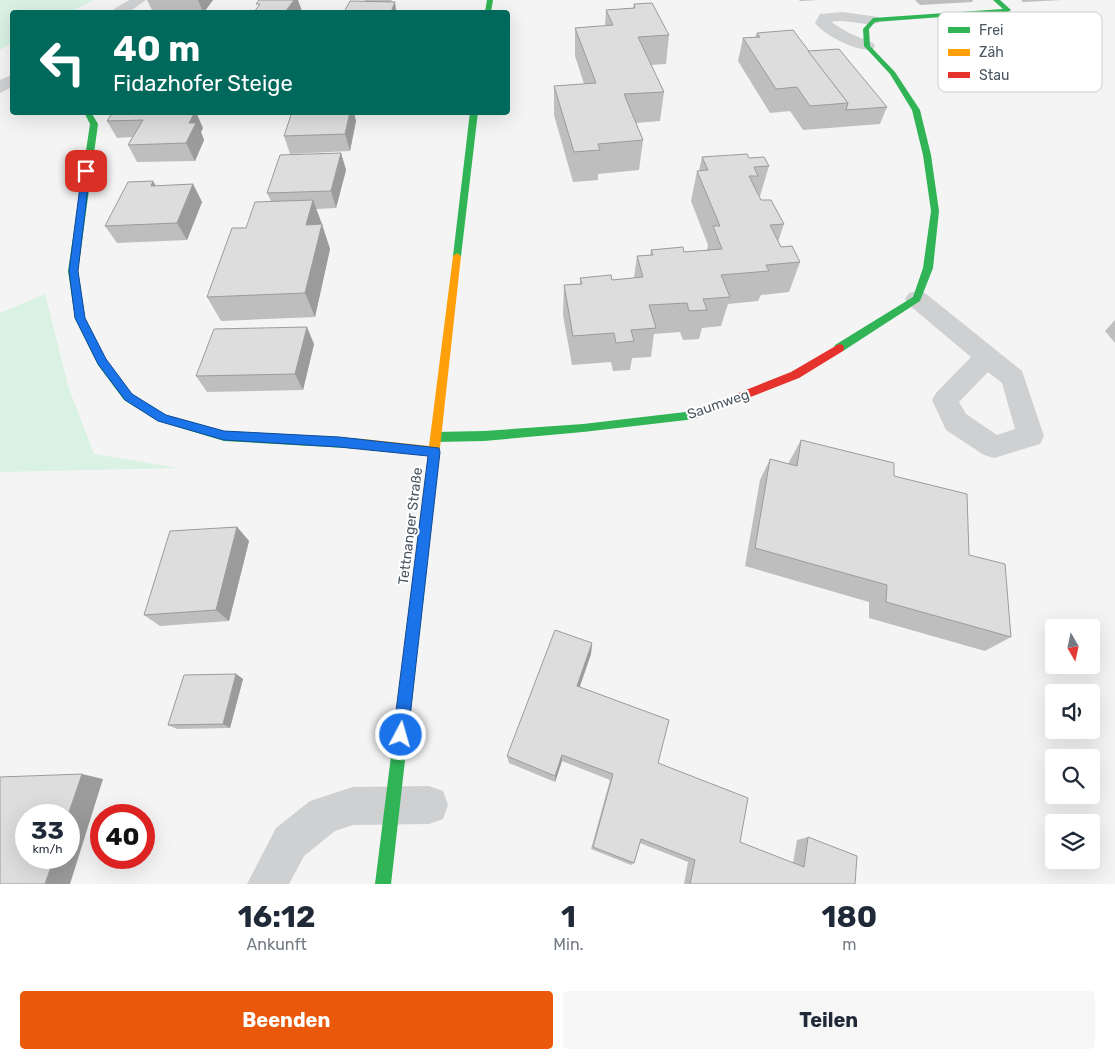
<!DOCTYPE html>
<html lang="de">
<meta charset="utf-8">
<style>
:root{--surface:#fff;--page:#f6f6f7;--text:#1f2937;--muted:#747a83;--accent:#ea580c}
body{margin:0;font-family:Rubik,sans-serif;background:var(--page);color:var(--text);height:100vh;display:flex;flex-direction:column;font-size:19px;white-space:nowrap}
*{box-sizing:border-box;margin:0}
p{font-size:16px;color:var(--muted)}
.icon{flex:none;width:28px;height:28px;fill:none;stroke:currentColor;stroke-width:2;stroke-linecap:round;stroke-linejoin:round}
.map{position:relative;height:884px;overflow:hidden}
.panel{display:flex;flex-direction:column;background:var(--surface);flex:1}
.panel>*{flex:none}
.hud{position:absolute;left:10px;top:10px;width:500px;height:105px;border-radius:5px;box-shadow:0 5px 20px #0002;background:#00695c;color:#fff;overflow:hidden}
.needle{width:32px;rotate:171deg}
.buttons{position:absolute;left:1045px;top:619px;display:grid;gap:10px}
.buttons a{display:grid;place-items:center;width:55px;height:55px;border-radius:5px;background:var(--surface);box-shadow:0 5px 20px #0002;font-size:25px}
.speed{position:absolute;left:15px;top:804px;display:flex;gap:10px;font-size:25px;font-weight:700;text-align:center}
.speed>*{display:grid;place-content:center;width:65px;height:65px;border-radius:50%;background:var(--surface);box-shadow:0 5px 20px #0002;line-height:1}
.speed small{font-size:12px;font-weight:400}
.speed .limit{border:8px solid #d22;background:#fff;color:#111}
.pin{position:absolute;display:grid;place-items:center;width:42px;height:42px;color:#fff;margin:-21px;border-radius:10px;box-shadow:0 2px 8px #0006}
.me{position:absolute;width:55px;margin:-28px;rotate:6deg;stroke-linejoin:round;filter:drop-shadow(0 0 4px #0008)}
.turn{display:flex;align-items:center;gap:18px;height:105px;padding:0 20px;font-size:22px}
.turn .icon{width:65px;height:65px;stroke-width:2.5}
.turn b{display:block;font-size:35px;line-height:42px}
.eta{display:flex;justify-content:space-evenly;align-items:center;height:85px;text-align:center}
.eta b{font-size:30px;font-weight:700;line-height:35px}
.cta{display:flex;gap:10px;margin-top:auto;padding:10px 20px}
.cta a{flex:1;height:58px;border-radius:5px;background:var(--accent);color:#fff;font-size:20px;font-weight:700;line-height:58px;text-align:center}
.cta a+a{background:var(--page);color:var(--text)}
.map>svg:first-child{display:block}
</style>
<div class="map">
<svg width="1115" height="884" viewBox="0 0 1115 884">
<rect width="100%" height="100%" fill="#f4f4f4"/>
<g fill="#d9f2e3">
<polygon points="0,0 94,0 70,12 12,12 12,43 0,50"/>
<polygon points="45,294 69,389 94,454 178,468 0,472 0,313"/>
</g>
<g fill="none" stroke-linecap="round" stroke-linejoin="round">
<g fill="#ced0d2" fill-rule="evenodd">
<polygon points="129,0 146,0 129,12 112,12 114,9"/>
<path d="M843,12L878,17L880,20L878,23C864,27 846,18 831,22L849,33L873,43L875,46L873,49C858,53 824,35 815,23L820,14Z"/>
<polygon points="12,75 12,87 0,93 0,80"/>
<path d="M917,291L925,293L1022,371L1044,436L1040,444L994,458L984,455L946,430L932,400L936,393L971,357L909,305L905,299L909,293ZM988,372L1002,383L1015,429L997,435L966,414L959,402Z"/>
<polygon points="429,786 443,791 448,805 443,819 429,824 353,825 335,831 304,856 289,884 247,884 276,828 310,801 353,787"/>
</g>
<g fill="#30b455" fill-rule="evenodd">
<polygon points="487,0 493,0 491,12 485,12"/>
<polygon points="993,0 1000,0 1011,10 1008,12 875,22 869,29 870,46 895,72 920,110 931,155 939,211 933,268 920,301 843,351 835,351 834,348 835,345 913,297 923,268 931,211 923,155 912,110 890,74 864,46 863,29 873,18 1003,9"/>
<polygon points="84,112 91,112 98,124 78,271 85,318 106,360 132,394 165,415 224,431 363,439 367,441 369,444 367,447 363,449 224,441 158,421 124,400 98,365 75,318 68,271 90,124"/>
<polygon points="470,112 478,112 461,256 457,259 453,256"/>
<polygon points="735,395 739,396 740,399 739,402 695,419 583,432 484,441 436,442 432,440 430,437 432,434 436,432 484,431 583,424 694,411"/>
<polygon points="423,542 427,544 429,548 391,884 375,884 417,548 419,544"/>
</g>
<polygon fill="#ff9f0a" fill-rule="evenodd" points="457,253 461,256 429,548 427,552 423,554 419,552 417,548 428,455 363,449 359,447 357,444 359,441 363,439 429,446 453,256"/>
<polygon fill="#e5322d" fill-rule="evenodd" points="839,344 843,345 844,348 843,351 799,378 735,403 730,399 731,396 791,372"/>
</g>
<g fill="#bebebf">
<polygon points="147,0 213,0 204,12 153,12"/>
<polygon points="364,0 392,0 391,2 396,10 365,1"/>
<polygon points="799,0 819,0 800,1"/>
<polygon points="915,0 973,0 972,2 920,5"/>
<polygon points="1021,0 1062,0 1023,2"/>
<polygon points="634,4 669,35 666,64 651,65 664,92 660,121 636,123 643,140 639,170 598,174 598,180 573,182 554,115 554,86 584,84 575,56 575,28 605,26 606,10 633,8"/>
<polygon points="757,33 808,51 887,107 880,124 803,130 790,111 770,113 738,61 743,38 755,37"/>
<polygon points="113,112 203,128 201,132 204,140 195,161 137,162 128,145 132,137 117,138 107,121"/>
<polygon points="356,121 350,151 290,154 284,136"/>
<polygon points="341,153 346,170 336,208 316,209 330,249 315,317 221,321 207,297 246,228 271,201 267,193"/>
<polygon points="702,157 749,158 769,166 760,196 759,197 761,200 784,224 778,242 781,247 800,262 789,292 761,295 758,301 728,304 721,326 702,328 699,339 683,340 680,332 654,334 651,357 632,358 630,370 613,371 611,362 572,365 563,315 564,285 580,284 580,278 612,280 634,278 637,256 650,256 651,250 684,252 707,250 708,245 691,201 697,171 699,171"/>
<polygon points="193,184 202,202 187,240 117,243 105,226 156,186"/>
<polygon points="1115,320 1115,343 1105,331"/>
<polygon points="314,344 303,390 207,392 196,376"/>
<polygon points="801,440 894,476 969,555 1011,637 985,651 869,618 869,602 745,566 760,480 770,459 789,464 789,462"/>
<polygon points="237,527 249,541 229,621 160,626 144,615"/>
<polygon points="592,643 591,654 579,687 740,842 793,863 797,840 808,837 855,884 684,884 688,862 640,843 634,863 631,865 591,849 610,780 562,761 555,782 509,763 507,756"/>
<polygon points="236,674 243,679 230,728 177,729 168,725"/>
</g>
<g fill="#9b9b9b">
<polygon points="198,0 213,0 204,12 203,12"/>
<polygon points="294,0 298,0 302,11 301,12 285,12"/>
<polygon points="395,2 396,10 395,12 391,12"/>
<polygon points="195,112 196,112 203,128 201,132 204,140 195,161 186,143 189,123"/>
<polygon points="350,112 354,112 356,121 350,151 345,134"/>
<polygon points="341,153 346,170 336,208 331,191"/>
<polygon points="153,181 163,198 151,186"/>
<polygon points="193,184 202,202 187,240 177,223"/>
<polygon points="313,200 322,224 306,225"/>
<polygon points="322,224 330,249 315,317 305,293"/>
<polygon points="307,327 314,344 303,390 295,374"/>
<polygon points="237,527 249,541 229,621 216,610"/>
<polygon points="592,643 591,654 577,695 577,686"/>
<polygon points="236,674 243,679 230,728 223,724"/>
<polygon points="562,755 562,761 555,782 555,776"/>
<polygon points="82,774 103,779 70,884 45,884 54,858 69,858 68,815"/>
</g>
<g fill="#ddddde" stroke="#9b9b9b">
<polygon points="259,0 294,0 285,12 254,12 260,4 256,4"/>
<polygon points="350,1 395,2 391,12 344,12"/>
<polygon points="652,3 669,35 638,37 664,92 624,94 643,140 598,144 600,150 574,152 554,86 596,83 575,28 613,25 606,10 635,8 634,4"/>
<polygon points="793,30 848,103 810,106 797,87 776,89 743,38 760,37 757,33"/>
<polygon points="839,49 887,107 846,110 848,103 808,51"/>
<polygon points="113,112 195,112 189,123 196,123 186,143 128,145 143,120 107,121"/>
<polygon points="292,112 350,112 345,134 284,136"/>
<polygon points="341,153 331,191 267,193 280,155"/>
<polygon points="747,154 749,158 764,157 769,166 754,167 758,176 749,176 761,200 771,200 784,224 770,225 781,247 792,246 800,262 766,265 769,271 721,275 730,297 703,299 707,310 689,311 687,303 649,305 656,328 631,330 634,341 616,343 614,333 573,336 564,285 582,284 580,278 611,275 612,280 643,277 637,256 653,255 651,250 683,247 684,252 722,249 713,226 720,226 697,171 708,170 702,157"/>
<polygon points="153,181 151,186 193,184 177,223 105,226 128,182"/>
<polygon points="313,200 306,225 322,224 305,293 207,297 232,228 246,228 255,202"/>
<polygon points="307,327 295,374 196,376 214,329"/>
<polygon points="801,440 894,463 894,476 967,494 969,555 1005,564 1011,637 886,602 887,585 755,548 770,459 797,466"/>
<polygon points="237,527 216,610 144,615 170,531"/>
<polygon points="555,630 592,643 577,686 669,720 658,763 748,798 740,842 804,867 808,837 857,856 855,884 690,884 695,860 641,839 634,863 593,847 613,774 562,755 555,776 507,756"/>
<polygon points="236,674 223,724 168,725 184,675"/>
<polygon points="82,774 68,815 26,815 26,858 54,858 45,884 0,884 0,777"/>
</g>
<polygon fill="#1a73e8" stroke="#114b97" points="86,169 90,171 78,271 85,318 106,359 132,394 166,415 224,431 339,437 439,448 440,452 408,735 406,740 401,742 396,740 393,735 428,456 339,447 224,440 158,421 125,400 98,364 75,318 69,271 82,171"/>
<g text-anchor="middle" stroke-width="4" stroke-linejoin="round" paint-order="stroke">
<g font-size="14" fill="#4a5661" stroke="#fff">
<text transform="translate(718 404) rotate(-19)" y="5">Saumweg</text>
<text transform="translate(410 526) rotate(-83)" y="5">Tettnanger Straße</text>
</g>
</g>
<rect x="938" y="12" width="164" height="80" rx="8" fill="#fff" stroke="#c9ccd0" stroke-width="1"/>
<rect x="948" y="27" width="22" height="6" fill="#30b455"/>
<rect x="948" y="49" width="22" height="7" fill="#ff9f0a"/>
<rect x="948" y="72" width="22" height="6" fill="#e5322d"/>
<g font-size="14" fill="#4a5661">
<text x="979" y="35">Frei</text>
<text x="979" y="57">Zäh</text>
<text x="979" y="80">Stau</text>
</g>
</svg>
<div class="buttons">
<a><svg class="needle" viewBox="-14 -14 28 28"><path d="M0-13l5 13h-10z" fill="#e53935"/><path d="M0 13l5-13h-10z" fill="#747a83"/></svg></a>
<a><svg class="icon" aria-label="sound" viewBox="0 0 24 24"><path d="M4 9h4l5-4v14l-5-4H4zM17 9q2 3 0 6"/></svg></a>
<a><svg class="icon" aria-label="search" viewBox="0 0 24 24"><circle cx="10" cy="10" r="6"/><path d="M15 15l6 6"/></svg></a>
<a><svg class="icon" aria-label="layers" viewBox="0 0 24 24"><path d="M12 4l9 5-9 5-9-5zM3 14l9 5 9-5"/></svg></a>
</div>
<div class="speed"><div>33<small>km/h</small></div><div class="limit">40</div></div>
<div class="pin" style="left:86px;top:171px;background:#d93025"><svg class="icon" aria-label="arrive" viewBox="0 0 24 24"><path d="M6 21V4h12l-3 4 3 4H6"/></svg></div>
<svg class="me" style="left:401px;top:735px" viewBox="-20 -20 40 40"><circle r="17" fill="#1a73e8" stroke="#fff" stroke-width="3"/><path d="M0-11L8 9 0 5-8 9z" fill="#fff"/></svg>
<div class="hud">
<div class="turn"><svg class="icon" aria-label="left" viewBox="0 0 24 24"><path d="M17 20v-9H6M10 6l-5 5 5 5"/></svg><div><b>40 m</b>Fidazhofer Steige</div></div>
</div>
</div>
<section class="panel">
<div class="eta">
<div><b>16:12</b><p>Ankunft</p></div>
<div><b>1</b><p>Min.</p></div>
<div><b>180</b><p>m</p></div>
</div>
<div class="cta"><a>Beenden</a><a>Teilen</a></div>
</section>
